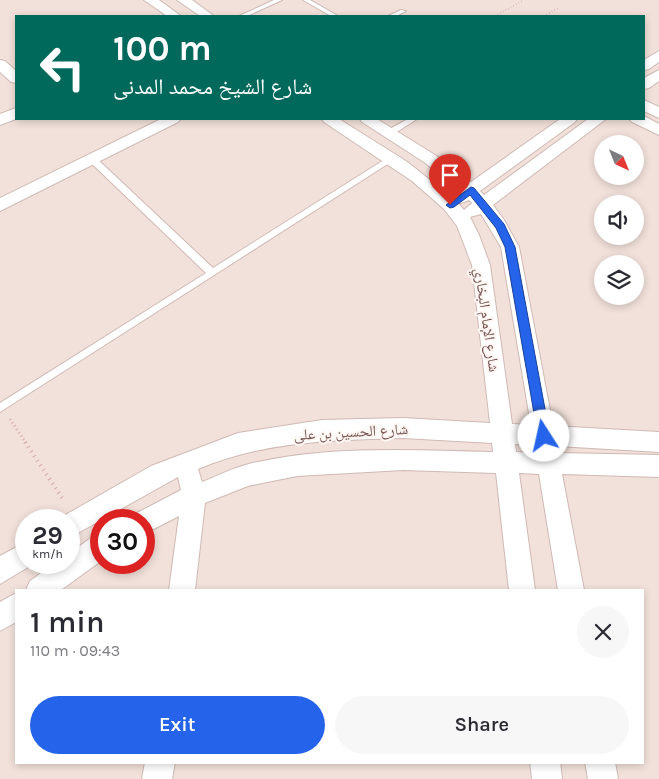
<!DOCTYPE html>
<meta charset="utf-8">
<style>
:root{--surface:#fff;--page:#f7f7f7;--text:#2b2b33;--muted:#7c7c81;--accent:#2563eb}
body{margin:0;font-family:Karla,"Noto Naskh Arabic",sans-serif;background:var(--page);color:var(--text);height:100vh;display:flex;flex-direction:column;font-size:19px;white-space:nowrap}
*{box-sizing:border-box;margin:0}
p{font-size:16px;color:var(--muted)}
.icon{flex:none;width:28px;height:28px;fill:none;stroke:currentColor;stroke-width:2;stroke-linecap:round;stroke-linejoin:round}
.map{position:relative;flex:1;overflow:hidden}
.sheet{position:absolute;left:15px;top:589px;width:629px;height:175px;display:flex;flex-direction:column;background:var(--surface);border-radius:0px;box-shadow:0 2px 8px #0003}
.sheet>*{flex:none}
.hud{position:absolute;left:15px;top:15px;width:630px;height:105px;border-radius:0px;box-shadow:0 2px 8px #0003;background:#00695c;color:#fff;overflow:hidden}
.needle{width:32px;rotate:137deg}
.controls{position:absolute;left:594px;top:135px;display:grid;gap:10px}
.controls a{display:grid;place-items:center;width:50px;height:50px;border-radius:50%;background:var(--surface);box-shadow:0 2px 8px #0003;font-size:25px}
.speed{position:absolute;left:15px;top:509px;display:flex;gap:10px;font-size:25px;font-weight:700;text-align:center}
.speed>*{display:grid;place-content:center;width:65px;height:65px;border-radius:50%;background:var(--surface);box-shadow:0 2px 8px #0003;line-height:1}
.speed small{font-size:12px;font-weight:400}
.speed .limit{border:8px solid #d22;background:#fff;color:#111}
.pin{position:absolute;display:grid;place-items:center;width:42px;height:42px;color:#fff;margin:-51px -21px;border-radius:50% 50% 50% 0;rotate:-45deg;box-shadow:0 0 5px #0007}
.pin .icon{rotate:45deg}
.me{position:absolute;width:55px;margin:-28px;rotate:350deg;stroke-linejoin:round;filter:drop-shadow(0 0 4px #0008)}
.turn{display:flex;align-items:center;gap:18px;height:105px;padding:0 15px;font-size:22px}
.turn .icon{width:65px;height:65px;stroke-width:2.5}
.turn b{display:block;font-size:35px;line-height:42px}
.round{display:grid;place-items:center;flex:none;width:52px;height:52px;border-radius:26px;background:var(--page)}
.overview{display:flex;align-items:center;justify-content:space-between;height:85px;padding:0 15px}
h1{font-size:30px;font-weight:600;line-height:38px}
.action{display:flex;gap:10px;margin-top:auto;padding:10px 15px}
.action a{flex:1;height:58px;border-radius:30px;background:var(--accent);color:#fff;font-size:20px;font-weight:600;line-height:58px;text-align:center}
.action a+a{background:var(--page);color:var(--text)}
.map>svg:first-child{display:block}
</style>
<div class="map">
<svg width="659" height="779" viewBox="0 0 659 779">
<rect width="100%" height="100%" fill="#fbf0eb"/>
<path fill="#f2e1da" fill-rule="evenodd" d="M0,0H659V779H0ZM16,16H644V119H16ZM602,144H635V176H602ZM602,204H635V236H602ZM602,264H635V296H602ZM26,520H69V562H26ZM101,520H144V562H101ZM16,590H642V762H16Z"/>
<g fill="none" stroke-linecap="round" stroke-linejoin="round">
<defs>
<g id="service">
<polygon points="274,0 282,0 247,16 239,16"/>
<polygon points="303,0 310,0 338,16 331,16"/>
<polygon points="401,10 406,11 396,16 388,16"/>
<polygon points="408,119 417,119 392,135 386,135 386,131"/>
<polygon points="89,157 95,157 213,268 387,158 393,158 394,160 0,412 0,403 206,273 89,161"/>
</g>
<g id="minor">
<polygon points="144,0 159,0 181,16 167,16"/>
<polygon points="177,0 192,0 214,16 200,16"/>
<polygon points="659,51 659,62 649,69 644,70 644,60"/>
<polygon points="0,60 5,61 16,71 16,83 11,82 0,72"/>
<polygon points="659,70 659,81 649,88 644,89 644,78"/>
<polygon points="644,100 659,107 659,118 644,111"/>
<polygon points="16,108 16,119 0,125 0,114"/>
<polygon points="644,116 659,124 659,135 632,122 629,119 644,119"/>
<polygon points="161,119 181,119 178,122 0,211 0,198"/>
<path d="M322,119H339L406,161L453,198L459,190L424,162L362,122L360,119H377L435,155L471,182L560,119H577L575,122L480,191L484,195L588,119H606L493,205L504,220L519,247L553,426L659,432V452L557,446L558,453L659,455V477L562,474L584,590H558L539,474L519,473L535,590H509L496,473L403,470L297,476L248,486L205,503L195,590H169L179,516L144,534V520H133L135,514L181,490L178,477L69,538V520H59L60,518L151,466L238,433L322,420L403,418L490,423L472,265L457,226L444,209L412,181L324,122ZM469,200L472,203L464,210L457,202L461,203ZM481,214L501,247L531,425L512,424L490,265L479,235L470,217ZM403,438L492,443L493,452C413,450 327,445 249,464C233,468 217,476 202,482L198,469C264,441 333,440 403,438ZM515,444L534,445L535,453L516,452Z"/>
<polygon points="101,534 101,561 61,590 26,590 30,581 56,562 69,562 69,554 92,537"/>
<polygon points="26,542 26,562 35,563 0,584 0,556"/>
<polygon points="16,593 16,622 0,631 0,602"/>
<polygon points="145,762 175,762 172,779 142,779"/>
<polygon points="530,762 560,762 562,779 532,779"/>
<polygon points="585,762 615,762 618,779 588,779"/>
</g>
</defs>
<use href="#service" stroke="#cfb9b4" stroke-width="2"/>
<use href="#minor" stroke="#cfb9b4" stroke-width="2"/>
<g stroke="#d3aca8" stroke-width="2" stroke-dasharray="0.5 2.5" stroke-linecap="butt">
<polyline points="495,16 524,0"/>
<polyline points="544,16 558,8"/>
</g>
<polyline stroke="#d3aca8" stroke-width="3" stroke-dasharray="1 3" stroke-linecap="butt" points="10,419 26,443"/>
<polyline stroke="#d3aca8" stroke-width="4" stroke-dasharray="1 4.5" stroke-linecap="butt" points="25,442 64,501"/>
<use href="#service" fill="#fff" fill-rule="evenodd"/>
<use href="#minor" fill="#fff" fill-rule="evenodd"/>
</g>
<polygon fill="#2563eb" stroke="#184099" points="471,187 474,188 504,224 515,247 550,436 549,440 544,441 540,440 538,436 505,247 496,228 470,195 454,207 450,208 446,205"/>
<g text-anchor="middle" stroke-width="4" stroke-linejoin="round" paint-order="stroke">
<g font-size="15" fill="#745350" stroke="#fef6f2">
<text transform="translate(487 320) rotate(82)" y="5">شارع الإمام البخاري</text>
<text transform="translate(351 432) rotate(-3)" y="5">شارع الحسين بن على</text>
</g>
</g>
</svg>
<div class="controls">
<a><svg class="needle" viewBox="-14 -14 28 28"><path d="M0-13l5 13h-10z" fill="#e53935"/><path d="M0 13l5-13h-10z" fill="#7c7c81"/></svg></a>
<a><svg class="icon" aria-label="sound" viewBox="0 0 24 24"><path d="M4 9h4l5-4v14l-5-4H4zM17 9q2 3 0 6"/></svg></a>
<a><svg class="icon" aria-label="layers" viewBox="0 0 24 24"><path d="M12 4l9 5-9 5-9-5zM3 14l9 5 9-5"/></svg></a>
</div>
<div class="speed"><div>29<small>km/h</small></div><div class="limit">30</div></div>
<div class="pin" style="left:450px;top:205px;background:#d93025"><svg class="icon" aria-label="arrive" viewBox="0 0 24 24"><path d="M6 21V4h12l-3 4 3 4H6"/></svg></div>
<svg class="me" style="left:544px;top:436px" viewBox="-20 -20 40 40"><circle r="19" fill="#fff"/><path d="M0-13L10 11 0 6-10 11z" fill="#2563eb"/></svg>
<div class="hud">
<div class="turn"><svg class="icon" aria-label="left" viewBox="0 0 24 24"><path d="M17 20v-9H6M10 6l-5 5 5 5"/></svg><div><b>100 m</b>شارع الشيخ محمد المدنى</div></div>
</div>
<section class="sheet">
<div class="overview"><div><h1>1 min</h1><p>110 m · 09:43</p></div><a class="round"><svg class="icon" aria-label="close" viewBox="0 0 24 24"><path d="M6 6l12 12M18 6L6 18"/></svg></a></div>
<div class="action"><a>Exit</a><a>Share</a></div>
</section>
</div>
